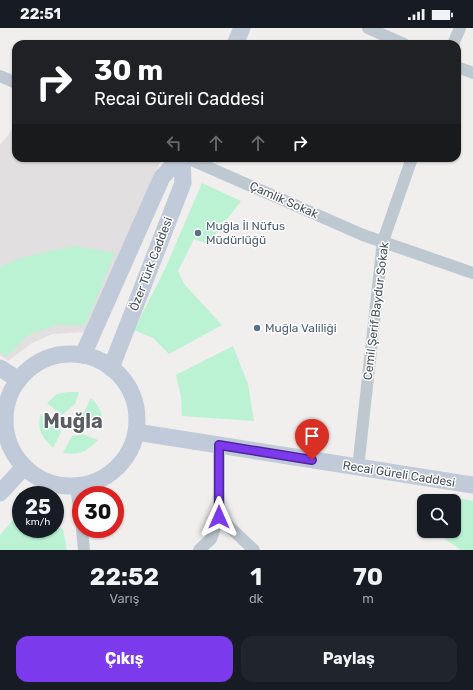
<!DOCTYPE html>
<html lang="tr">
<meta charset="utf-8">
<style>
:root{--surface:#171b24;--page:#20242c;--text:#f1f3f6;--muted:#9ea1a6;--accent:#7c3aed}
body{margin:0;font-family:Rubik,sans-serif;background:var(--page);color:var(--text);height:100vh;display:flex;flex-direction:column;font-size:15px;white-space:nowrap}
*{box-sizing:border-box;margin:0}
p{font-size:13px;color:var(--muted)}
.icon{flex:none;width:22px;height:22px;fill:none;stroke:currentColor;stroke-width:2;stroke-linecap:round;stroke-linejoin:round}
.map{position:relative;height:522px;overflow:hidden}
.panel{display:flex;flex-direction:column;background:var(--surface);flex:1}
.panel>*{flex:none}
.top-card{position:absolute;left:12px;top:12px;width:449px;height:122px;border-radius:12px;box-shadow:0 1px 3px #0004;background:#202124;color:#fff;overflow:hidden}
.fabs{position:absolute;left:417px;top:466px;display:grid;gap:8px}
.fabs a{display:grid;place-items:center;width:44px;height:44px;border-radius:8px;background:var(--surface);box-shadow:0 1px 3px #0004;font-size:20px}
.speed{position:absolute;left:12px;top:458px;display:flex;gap:8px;font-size:20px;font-weight:700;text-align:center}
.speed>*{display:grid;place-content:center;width:52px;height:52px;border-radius:50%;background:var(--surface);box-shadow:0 1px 3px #0004;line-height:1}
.speed small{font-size:10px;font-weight:400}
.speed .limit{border:6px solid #d22;background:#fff;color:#111}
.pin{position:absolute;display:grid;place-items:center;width:34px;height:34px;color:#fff;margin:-41px -17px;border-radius:50% 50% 50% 0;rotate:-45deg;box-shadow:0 0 4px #0007}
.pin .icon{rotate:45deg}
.me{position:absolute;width:44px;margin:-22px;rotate:0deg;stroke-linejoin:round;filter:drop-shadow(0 0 3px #0008)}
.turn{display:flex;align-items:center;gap:14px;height:84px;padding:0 16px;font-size:18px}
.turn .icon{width:52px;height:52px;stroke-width:2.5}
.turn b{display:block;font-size:28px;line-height:34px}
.lanes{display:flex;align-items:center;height:38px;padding:0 16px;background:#0003;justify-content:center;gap:20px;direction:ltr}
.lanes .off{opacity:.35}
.eta{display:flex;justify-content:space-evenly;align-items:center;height:68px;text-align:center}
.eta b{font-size:24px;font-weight:700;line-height:28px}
.cta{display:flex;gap:8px;margin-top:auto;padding:8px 16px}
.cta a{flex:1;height:46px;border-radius:12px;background:var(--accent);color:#fff;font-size:16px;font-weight:700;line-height:46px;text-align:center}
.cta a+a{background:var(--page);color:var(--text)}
.status{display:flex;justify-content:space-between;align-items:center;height:28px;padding:0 20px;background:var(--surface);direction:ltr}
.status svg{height:11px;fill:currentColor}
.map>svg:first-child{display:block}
</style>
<div class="status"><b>22:51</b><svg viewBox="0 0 49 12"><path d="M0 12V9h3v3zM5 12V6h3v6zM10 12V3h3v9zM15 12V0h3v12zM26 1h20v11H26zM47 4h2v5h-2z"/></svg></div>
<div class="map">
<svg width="473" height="522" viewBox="0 0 473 522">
<rect width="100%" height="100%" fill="#f1eeee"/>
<polygon fill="#e2dfe0" points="16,97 16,130 162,130 85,304 53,306 32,315 8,333 0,327 0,117"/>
<g fill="#baf2d3">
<polygon points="202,155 241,173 208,216 194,211 178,243 184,256 222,297 169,326 153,310 134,302 165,241"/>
<polygon points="73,218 115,225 85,297 57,297 28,307 6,329 0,324 0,239 17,231"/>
<polygon points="233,318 248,356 254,393 182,388 181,369 176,347"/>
<polygon points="68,364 79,364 75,376 62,387 47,375 57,366"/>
<path d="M91,370C102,381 103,387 102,402L86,395L82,388Z"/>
<path d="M40,386L58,396L61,404L53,420C41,407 38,404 40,386Z"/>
<path d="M82,406L98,412C86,424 81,427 63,425L72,408Z"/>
<polygon points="439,466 473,473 473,522 461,522 433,503 454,503 454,473 437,473"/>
<polygon points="21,483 21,501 55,501 55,499 63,501 67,522 0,522 0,507"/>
</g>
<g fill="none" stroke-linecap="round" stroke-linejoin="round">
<g stroke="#bec8d1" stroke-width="12">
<polyline points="368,0 404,16"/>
<polyline points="453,16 460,0"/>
<polyline points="457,39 473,45"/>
<polyline points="0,48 16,55"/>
<polyline points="187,130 363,207 473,245"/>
<polyline points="358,440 383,213 412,130"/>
<polyline points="76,458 81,496"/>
<polyline points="219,489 254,522"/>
<polyline points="82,501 84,522"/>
<polyline points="199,522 211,511 219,489 219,417"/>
</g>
<g stroke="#c0cad9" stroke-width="17">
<polyline points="235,16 242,0"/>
<circle cx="71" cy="392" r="66"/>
<polyline points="83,327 162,149 180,130"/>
<polyline points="0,340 19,352"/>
<polyline points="111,340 183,155 182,130"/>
<polyline points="136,404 473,457"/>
<polyline points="0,465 24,439"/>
</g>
</g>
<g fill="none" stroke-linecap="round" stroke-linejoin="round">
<defs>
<polyline id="route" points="219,489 219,417 312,432"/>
</defs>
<use href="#route" stroke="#51269a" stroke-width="10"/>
<use href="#route" stroke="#7c3aed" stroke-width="7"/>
</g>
<g fill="#5c6f8a" stroke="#fff" stroke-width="1.5">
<circle cx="198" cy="205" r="4"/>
<circle cx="257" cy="300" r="4"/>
</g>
<g text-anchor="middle" stroke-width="3" stroke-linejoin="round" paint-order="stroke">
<g font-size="12" fill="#45505d" stroke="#fff">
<text transform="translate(284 172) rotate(24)" y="4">Çamlık Sokak</text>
<text transform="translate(151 236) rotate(-69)" y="4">Özer Türk Caddesi</text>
<text transform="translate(376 283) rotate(-83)" y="4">Cemil Şerif Baydur Sokak</text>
<text transform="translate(399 446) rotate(9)" y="4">Recai Güreli Caddesi</text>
</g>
<g font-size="12" fill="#4e5e75" stroke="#fff" text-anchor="start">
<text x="206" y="202">Muğla İl Nüfus<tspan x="206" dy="14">Müdürlüğü</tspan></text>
<text x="265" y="304">Muğla Valiliği</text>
</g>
<g font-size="20" font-weight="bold" fill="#5a5e64" stroke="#fff">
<text x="73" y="400">Muğla</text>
</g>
</g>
</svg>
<div class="fabs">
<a><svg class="icon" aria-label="search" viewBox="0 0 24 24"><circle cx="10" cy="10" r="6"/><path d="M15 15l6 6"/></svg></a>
</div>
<div class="speed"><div>25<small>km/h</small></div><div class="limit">30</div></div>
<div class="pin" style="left:312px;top:432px;background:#d93025"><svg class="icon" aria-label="arrive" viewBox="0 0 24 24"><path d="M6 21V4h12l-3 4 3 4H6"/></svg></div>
<svg class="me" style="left:219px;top:489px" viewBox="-20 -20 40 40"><path d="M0-17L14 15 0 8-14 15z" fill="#7c3aed" stroke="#fff" stroke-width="4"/></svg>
<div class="top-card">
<div class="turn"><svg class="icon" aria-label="right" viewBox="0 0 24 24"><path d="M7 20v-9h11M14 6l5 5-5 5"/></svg><div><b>30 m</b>Recai Güreli Caddesi</div></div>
<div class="lanes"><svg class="icon off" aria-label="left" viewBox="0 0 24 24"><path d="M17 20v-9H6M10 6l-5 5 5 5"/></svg><svg class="icon off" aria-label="ahead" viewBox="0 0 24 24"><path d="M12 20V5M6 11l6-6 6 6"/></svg><svg class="icon off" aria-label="ahead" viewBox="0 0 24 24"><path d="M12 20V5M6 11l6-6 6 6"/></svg><svg class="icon" aria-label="right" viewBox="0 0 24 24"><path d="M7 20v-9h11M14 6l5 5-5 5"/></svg></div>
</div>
</div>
<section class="panel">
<div class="eta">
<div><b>22:52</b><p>Varış</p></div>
<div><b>1</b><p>dk</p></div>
<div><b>70</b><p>m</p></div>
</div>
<div class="cta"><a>Çıkış</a><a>Paylaş</a></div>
</section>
